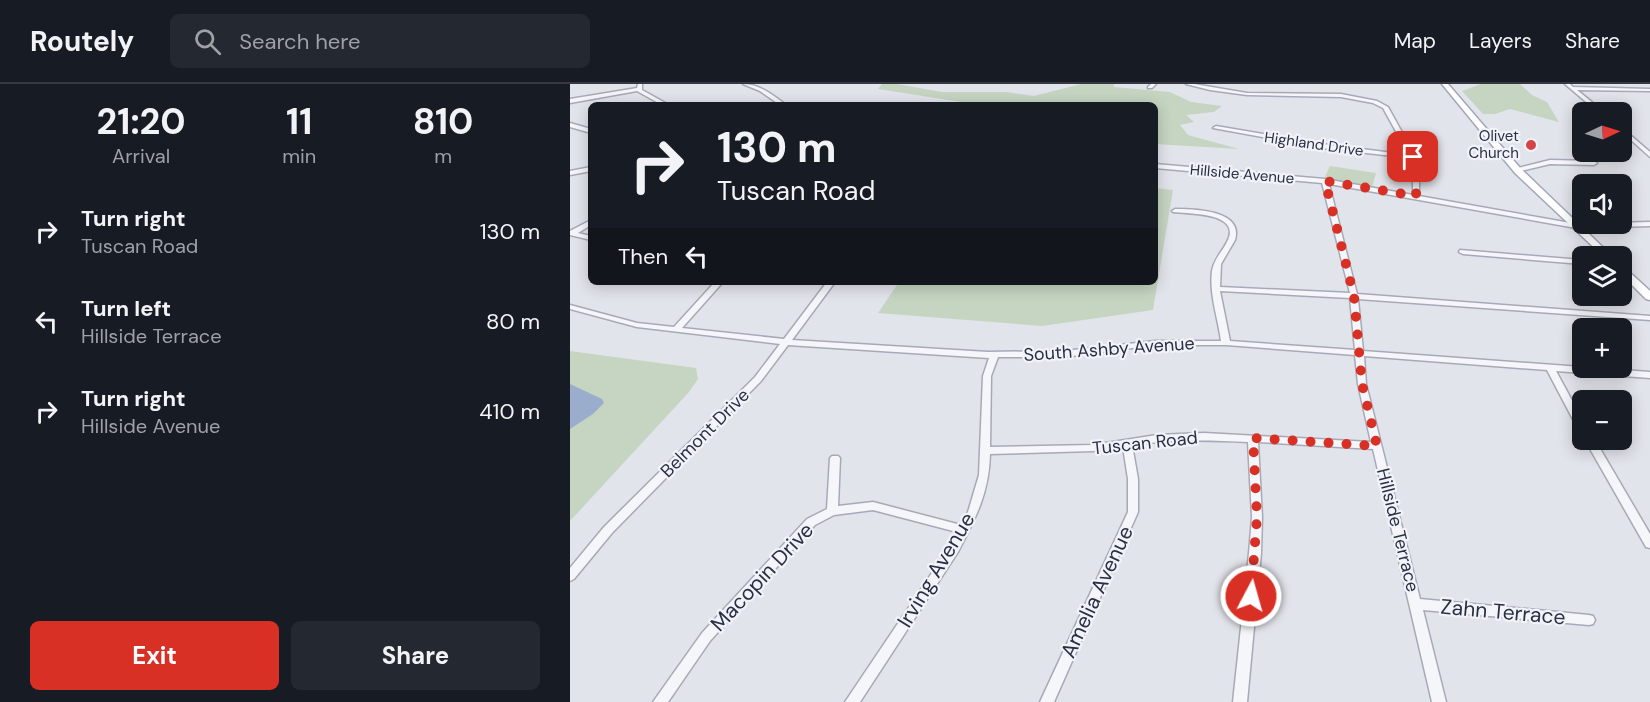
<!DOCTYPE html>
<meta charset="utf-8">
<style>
:root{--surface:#171b24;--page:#242831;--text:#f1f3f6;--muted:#9ea1a6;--line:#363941;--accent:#d93025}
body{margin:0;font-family:"DM Sans",sans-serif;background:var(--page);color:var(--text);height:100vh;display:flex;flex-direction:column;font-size:22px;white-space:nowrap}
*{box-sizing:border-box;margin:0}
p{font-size:20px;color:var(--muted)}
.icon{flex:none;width:33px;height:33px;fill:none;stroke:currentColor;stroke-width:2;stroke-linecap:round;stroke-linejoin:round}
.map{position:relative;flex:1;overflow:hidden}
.details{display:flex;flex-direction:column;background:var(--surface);width:570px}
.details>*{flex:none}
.hud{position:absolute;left:18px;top:18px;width:570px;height:183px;border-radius:9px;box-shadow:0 3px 15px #0003;background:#171b24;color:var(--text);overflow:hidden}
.needle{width:39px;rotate:86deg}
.tools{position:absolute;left:1002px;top:18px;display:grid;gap:12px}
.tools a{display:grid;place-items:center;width:60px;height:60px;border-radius:9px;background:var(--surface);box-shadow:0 3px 15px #0003;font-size:30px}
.pin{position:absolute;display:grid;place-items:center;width:51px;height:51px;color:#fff;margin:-26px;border-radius:12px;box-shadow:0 3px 9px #0006}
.me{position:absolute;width:66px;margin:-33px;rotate:6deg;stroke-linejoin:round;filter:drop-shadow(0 0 4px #0008)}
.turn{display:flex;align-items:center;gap:21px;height:126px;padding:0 30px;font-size:27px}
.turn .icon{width:78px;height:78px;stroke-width:2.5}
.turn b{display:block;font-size:42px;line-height:51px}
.then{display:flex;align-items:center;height:57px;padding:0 30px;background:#0003;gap:12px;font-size:22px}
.eta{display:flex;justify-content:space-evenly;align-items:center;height:102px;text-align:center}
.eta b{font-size:36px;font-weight:700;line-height:42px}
.cta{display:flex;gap:12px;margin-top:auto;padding:12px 30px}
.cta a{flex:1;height:69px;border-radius:9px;background:var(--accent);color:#fff;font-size:24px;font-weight:700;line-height:69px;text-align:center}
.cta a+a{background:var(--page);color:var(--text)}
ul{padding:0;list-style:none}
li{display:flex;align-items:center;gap:18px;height:90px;padding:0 30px}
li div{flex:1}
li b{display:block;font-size:22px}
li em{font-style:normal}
header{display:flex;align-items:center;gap:36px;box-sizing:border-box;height:84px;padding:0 30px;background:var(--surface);border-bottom:2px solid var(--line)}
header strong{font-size:28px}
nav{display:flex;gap:33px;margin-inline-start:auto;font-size:21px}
.search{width:420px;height:54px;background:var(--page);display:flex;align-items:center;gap:15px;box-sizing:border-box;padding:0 21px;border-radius:9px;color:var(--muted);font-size:22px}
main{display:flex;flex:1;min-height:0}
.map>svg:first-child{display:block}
</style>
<header>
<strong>Routely</strong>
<div class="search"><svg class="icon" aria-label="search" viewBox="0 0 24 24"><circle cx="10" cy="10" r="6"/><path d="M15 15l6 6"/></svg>Search here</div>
<nav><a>Map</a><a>Layers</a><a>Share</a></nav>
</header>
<main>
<section class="details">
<div class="eta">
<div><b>21:20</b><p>Arrival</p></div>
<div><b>11</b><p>min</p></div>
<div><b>810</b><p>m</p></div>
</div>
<ul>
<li><svg class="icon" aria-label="right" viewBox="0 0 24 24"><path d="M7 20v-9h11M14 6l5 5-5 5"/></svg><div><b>Turn right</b><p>Tuscan Road</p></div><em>130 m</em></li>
<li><svg class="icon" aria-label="left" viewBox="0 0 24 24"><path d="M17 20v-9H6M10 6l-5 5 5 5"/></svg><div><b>Turn left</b><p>Hillside Terrace</p></div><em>80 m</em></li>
<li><svg class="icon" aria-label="right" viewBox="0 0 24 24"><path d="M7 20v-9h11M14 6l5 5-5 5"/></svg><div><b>Turn right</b><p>Hillside Avenue</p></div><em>410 m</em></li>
</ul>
<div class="cta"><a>Exit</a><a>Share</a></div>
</section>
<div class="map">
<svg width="1080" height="618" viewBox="0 0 1080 618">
<rect width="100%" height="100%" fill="#e2e4eb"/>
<g fill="#c5d5c2">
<polygon points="312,0 327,0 372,8 436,8 464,12 511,0 544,0 544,3 600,8 621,18 652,22 644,28 616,31 624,38 610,41 618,51 669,65 585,60 585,21 410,21 308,5"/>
<polygon points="911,0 950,0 962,11 977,18 989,38 940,25 925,30 913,30 892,7"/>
<polygon points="760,82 806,89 802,103 754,95"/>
<polygon points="585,104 603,106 583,226 472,242 308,229 329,198 585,198"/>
<polygon points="0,267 126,284 128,295 119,308 0,437"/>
</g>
<polygon fill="#9badcc" points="0,300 32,315 34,319 23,330 0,345"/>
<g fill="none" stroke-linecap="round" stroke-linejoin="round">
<defs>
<g id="minor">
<polygon points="68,0 72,0 72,6 99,21 92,21 67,7 0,19 0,15 67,4"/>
<path d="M173,0C189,0 203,11 216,21H210L190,7Z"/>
<polygon points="581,0 586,0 582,4 578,4 578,3"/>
<path d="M616,0H624L677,9L771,10L807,17L818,23L849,79V112L1006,140L1080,138V142L1006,144L759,100L787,210L1080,232V236L788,215L793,267L1080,288V294L986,287L1012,335V346L1007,343L977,286L794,272L796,300L850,515L1019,531L1023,532L1025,536L1023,540L1019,541L853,526L876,618H862L803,365L688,358L692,433L691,469L677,618H663L679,469L682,433L678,358C639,356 601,355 562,361L568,395V428L484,618H470L558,428V395L553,363L523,367L420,370C419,410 405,435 388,468L290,618H275L380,462L387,448L303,426L264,431L245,441L140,557L98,618H83L132,549L237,435L257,425L260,374L262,372H268L270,374L268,422L303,418L391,441L398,428L409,391L413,292L419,274L218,261L191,297L42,449L4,495L0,497V484L34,443L185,293L210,260L67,243L0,225V221L67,239L104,243L145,198H153L112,244L214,255L257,198H265L222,256L418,268L494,267L585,257H651C648,234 639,210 642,187C644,175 652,168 657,158C673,128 618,130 603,128L602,127L605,125C624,125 674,126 665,156L651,180L650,203L780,209L752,99L585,84V80L755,95L843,111V79L841,74L752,64L643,44L646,42L752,60L839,71L813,24L803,19L771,13L677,11L640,6ZM650,207L780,214L785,266L660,257ZM585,261H656L785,271L788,300L801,358L634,349L587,351L523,361L420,363L421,292L428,273H494Z"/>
<polygon points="995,0 1000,0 1003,3 1080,5 1080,7 1007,6 1034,28 1028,28"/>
<polygon points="0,39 21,45 21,49 0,43"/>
<polygon points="1052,44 1080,68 1080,73 1052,48"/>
<polygon points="980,76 1024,77 1027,79 1024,81 980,80 951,87 947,87 944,85"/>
<polygon points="21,83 21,87 0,91 0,87"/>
<polygon points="21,136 21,141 8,149 21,152 21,156 0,151 0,147"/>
<polygon points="890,166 1012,176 1012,180 893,170 889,168"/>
<polygon points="1015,356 1025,356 1080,450 1080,464 1076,463"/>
</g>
<g id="major">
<polygon points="872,0 878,0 951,85 1042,172 1033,172 945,89"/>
<polygon points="1052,183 1055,184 1080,207 1080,216 1076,215 1052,191"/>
</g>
</defs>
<use href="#minor" stroke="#a7aab6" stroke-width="3"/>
<use href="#major" stroke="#a0a7b7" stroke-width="3"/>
<use href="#minor" fill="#f5f6f9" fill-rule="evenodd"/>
<use href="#major" fill="#fff" fill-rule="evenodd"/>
</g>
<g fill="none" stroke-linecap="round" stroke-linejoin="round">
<polyline stroke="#d93025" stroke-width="10" stroke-dasharray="0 18" points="681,512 687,433 683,354 807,362 792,300 784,212 755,97 846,112 847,86 843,73"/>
</g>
<circle fill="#d54247" stroke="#f1f3f8" stroke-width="2" cx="961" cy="61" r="6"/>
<g text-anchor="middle" stroke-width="4.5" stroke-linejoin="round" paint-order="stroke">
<g font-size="15" fill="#292f44" stroke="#f1f3f8" text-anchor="end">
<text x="949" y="57">Olivet<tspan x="949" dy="17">Church</tspan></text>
</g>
<g font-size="15" fill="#292f44" stroke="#f1f3f8">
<text transform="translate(744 60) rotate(8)" y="5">Highland Drive</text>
<text transform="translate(672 90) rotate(5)" y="5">Hillside Avenue</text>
</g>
<g font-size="18" fill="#292f44" stroke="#f1f3f8">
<text transform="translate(539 265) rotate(-4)" y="6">South Ashby Avenue</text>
<text transform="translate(135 349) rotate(-45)" y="6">Belmont Drive</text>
<text transform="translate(575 359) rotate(-6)" y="6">Tuscan Road</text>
<text transform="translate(828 446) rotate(76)" y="6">Hillside Terrace</text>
</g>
<g font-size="21" fill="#292f44" stroke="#f1f3f8">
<text transform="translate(366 486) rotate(-59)" y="7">Irving Avenue</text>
<text transform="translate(192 493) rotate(-47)" y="7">Macopin Drive</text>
<text transform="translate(527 508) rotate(-65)" y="7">Amelia Avenue</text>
<text transform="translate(933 528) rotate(5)" y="7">Zahn Terrace</text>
</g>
</g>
</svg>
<div class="tools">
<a><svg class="needle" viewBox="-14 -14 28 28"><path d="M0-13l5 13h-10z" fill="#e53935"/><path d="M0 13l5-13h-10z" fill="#9ea1a6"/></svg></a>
<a><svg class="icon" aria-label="sound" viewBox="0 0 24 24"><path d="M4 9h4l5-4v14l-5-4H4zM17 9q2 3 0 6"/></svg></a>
<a><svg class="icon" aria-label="layers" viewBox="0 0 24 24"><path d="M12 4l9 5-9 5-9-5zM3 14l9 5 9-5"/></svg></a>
<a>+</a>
<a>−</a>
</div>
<div class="pin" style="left:843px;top:73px;background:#d93025"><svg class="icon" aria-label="arrive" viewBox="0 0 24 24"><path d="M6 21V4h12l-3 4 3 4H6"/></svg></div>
<svg class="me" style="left:681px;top:512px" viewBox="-20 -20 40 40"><circle r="17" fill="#d93025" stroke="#fff" stroke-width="3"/><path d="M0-11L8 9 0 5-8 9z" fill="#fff"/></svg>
<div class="hud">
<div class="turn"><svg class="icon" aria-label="right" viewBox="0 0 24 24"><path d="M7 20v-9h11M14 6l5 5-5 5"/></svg><div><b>130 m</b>Tuscan Road</div></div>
<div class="then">Then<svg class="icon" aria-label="left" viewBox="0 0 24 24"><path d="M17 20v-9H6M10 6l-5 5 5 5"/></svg></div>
</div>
</div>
</main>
